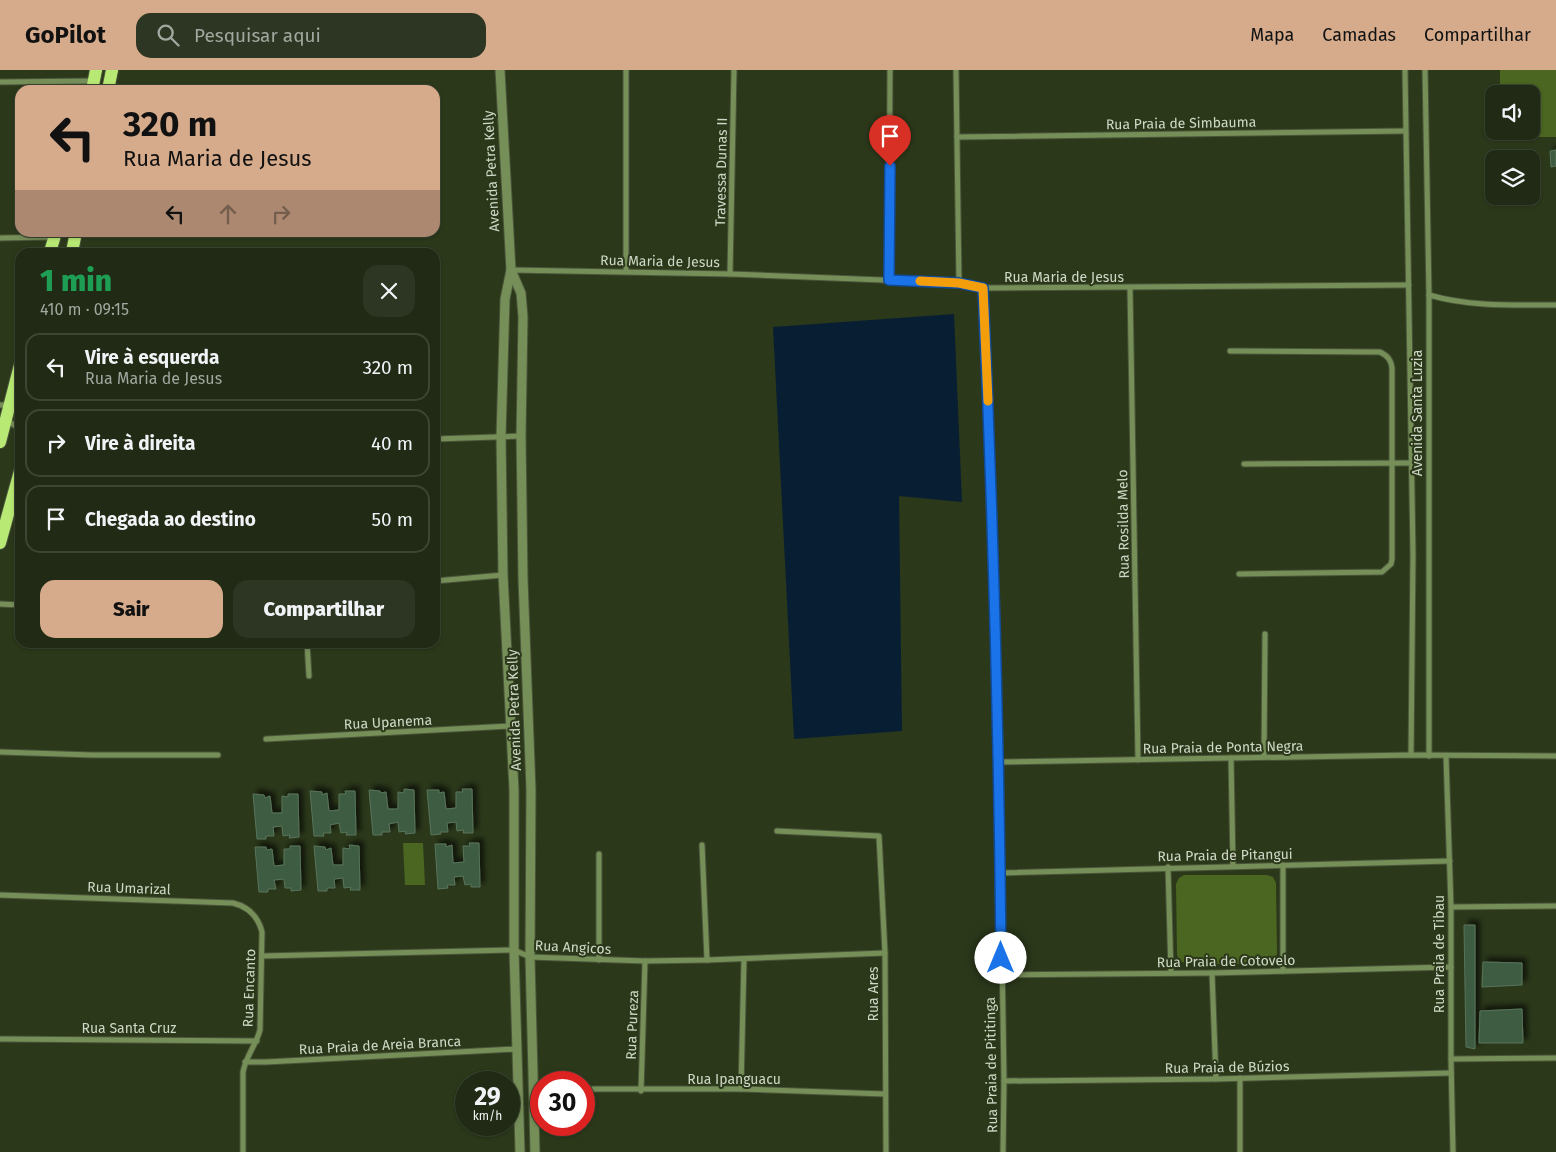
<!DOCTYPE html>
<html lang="pt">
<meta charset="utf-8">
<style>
:root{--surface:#202a14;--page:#2d3622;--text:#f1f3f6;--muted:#a2a7a0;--line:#3d4634;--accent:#d6ab8b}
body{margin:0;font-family:"Fira Sans",sans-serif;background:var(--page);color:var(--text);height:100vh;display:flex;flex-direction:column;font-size:19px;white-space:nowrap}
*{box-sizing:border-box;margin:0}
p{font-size:16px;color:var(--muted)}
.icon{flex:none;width:28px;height:28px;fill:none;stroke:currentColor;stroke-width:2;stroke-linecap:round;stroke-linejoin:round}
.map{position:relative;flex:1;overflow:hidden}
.panel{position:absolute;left:15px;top:178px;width:425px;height:400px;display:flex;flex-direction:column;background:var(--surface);border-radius:15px;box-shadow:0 1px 4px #0004,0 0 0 1px var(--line)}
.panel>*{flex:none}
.banner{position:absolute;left:15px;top:15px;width:425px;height:152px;border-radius:15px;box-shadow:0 1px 4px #0004,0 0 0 1px var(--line);background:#d6ab8b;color:#111;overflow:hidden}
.tools{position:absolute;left:1485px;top:15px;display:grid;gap:10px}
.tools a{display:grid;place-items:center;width:55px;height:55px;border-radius:10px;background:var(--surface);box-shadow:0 1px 4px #0004,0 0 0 1px var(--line);font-size:25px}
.speed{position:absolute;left:455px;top:1001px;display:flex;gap:10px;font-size:25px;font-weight:700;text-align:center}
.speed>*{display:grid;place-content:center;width:65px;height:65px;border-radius:50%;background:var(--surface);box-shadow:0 1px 4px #0004,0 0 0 1px var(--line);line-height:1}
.speed small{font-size:12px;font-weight:400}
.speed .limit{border:8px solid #d22;background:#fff;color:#111}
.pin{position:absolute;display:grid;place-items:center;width:42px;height:42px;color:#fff;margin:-51px -21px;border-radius:50% 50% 50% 0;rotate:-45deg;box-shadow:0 0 5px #0007}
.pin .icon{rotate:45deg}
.me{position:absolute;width:55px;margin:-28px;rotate:0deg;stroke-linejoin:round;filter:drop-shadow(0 0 4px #0008)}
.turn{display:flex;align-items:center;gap:18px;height:105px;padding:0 25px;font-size:22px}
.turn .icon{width:65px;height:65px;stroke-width:2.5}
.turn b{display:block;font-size:35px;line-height:42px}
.lanes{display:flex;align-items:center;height:48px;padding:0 25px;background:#0003;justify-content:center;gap:25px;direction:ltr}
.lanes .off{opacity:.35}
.round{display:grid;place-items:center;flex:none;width:52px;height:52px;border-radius:15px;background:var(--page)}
.head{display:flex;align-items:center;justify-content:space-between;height:85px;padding:0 25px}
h1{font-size:30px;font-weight:800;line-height:38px;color:#1e9e55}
.action{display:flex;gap:10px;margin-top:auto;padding:10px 25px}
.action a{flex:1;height:58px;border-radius:15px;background:var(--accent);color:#111;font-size:20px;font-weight:800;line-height:58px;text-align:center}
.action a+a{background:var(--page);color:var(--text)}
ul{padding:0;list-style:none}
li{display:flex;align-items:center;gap:15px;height:68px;margin:0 10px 8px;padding:0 15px;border:2px solid var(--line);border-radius:15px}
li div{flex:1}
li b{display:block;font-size:19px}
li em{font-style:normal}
header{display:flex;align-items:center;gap:30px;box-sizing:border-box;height:70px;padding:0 25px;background:var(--accent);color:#111}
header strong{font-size:24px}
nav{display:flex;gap:28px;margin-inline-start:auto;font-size:18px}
.search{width:350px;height:45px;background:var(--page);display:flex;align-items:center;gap:12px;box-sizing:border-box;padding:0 18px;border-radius:15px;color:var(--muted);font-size:19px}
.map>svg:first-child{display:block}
</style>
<header>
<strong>GoPilot</strong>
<div class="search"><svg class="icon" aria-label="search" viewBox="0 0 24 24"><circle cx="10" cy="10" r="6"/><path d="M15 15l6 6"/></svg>Pesquisar aqui</div>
<nav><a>Mapa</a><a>Camadas</a><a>Compartilhar</a></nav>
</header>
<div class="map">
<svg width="1556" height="1082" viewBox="0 0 1556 1082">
<defs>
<filter id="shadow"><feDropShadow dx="4.5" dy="-4.5" stdDeviation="2.5" flood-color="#0009"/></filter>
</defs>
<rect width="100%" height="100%" fill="#2b381a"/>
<g fill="#4a6620">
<polygon points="1500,0 1556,0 1556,67 1500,67 1500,61 1531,61 1531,24 1500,24"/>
<polygon points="403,773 423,773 425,815 405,815"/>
<path d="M1184,805H1267L1273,807L1276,813L1277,884L1274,890L1269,893C1252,893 1191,897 1180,891L1177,885L1176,814L1179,808Z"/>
</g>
<polygon fill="#081f33" points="954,244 962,432 899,426 902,661 794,669 773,257"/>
<g fill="#3e5b42" stroke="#58755b" filter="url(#shadow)">
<polygon points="1556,80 1556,96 1551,97 1550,81"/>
<polygon points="404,719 414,720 415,763 405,764 406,761 399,762 398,752 389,754 390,762 382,762 382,765 373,765 369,720 380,721 381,723 386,722 388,739 398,739 398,722 404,723"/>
<polygon points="462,719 472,719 473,763 463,763 464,760 457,761 456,752 447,753 448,762 440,762 441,764 431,765 427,720 439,720 439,723 444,722 446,739 456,738 456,722 463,722"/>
<polygon points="310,721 322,722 322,725 327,723 329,741 339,740 339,724 346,724 345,721 355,721 356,765 346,765 347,762 341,763 339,753 330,755 331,763 323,763 324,766 314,766"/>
<polygon points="253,724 264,725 265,728 270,726 272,743 282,743 282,726 288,727 288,724 298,724 299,767 289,768 290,765 283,766 282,756 273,757 274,766 266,766 266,769 257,769"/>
<polygon points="469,773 479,773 480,817 471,817 471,814 465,815 463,806 454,807 455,815 447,815 448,818 438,819 435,774 446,774 446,777 452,775 453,793 464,792 463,776 470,776"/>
<polygon points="349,775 359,776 360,820 350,820 351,817 344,818 343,808 334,809 335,818 327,818 327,821 318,821 314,776 325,777 326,780 331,778 333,795 343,795 343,778 350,779"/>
<polygon points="290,776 300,776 301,820 291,821 291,818 285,818 284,809 274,810 276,819 268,819 268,822 259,822 255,777 266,777 267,780 272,779 274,796 284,795 284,779 290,779"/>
<polygon points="1464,855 1475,855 1475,979 1466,977"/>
<polygon points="1483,892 1522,893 1522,915 1482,917"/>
<polygon points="1522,939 1523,973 1479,973 1480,941"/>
</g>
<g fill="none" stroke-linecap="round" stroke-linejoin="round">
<defs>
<g id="minor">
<polyline points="626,0 626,201"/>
<polyline points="956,0 959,213"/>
<polyline points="1405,0 1413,484 1411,685"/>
<polyline points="1425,0 1429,225 1429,686"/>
<polyline points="0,12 92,11"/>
<polyline points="957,67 1405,61"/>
<polyline points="0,168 54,167"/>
<polyline points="511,200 730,204 959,213 983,218 1409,215"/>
<polyline points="730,204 734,0"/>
<polyline points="889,210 890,0"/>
<polyline points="983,218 990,399 999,692 1004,1011 1003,1082"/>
<polyline points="1130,218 1138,690"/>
<path d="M1429,225C1471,237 1512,235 1556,235"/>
<path d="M1230,281L1380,282C1388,286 1391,290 1392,298V489L1391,494L1382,502L1239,504"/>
<polyline points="0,335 9,335 20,345"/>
<polyline points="5,349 20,359"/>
<polyline points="435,369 521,366"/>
<polyline points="1244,394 1411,393"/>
<polyline points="435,511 503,505"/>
<polyline points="0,534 20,535"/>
<polyline points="307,572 309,606"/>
<polyline points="266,669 511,656"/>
<polyline points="0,682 92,685 218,685"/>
<polyline points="1446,686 1451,837 1451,989 1453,1082"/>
<polyline points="1264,687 1265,564"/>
<polyline points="1231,688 1233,795"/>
<polyline points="999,692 1411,685 1556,686"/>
<polyline points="777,761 879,766 885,883 886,1082"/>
<polyline points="702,775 707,890"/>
<polyline points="599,784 599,890"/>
<polyline points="1168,797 1171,903"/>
<polyline points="1001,803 1450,791"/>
<path d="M0,825L233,833C249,837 258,846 262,862L260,960C256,975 246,986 243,1002V1082"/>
<polyline points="1451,837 1556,836"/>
<polyline points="262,886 514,880 530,887 645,891 707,890 885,883"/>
<polyline points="1283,901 1283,795"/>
<polyline points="1212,903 1216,1009"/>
<polyline points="1001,905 1212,903 1451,897"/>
<polyline points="0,969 257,971"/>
<polyline points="1451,989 1556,988"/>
<polyline points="245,992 266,992 517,979"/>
<polyline points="1240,1008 1240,1082"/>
<polyline points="1004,1011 1216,1009 1451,1003"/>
<polyline points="533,1019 541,1019"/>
<polyline points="584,1019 741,1019 885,1024"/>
<polyline points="741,1019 744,889"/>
<polyline points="641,1021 645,891"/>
</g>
<g id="tertiary">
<polyline points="500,0 511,200 505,229 501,367 503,505 514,720 514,880 520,1082"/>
<polyline points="511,200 521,223 523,247 521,366 523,509 531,720 530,887 535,1082"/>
</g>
<g id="primary">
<polyline points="92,20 96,0"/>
<polyline points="108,20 112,0"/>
<polyline points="50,182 56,162"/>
<polyline points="72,182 76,162"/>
<polyline points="0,372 20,295"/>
<polyline points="0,473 20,401"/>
</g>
</defs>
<use href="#minor" stroke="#495539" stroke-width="7"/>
<use href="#tertiary" stroke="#495539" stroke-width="11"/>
<use href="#primary" stroke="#495539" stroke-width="14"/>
<use href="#minor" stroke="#768e58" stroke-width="5"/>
<use href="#tertiary" stroke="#768e58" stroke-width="9"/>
<use href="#primary" stroke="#b8e974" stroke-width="12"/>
</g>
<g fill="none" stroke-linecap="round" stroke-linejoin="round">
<defs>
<path id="route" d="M890,96L889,210L959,213L983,218C993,441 999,665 1001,888"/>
</defs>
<use href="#route" stroke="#114b97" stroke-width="12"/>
<use href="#route" stroke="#1a73e8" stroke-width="9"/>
<polyline stroke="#f59e0b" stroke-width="9" points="920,211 959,213 983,218 988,331"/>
</g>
<g text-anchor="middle" stroke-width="4" stroke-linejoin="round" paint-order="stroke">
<g font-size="14" fill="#cfd8c6" stroke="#2b381a">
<text transform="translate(1181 53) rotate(-1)" y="5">Rua Praia de Simbauma</text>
<text transform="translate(491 101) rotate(-93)" y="5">Avenida Petra Kelly</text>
<text transform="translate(721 102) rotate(-89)" y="5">Travessa Dunas II</text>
<text transform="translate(660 191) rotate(1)" y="5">Rua Maria de Jesus</text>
<text x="1064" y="212">Rua Maria de Jesus</text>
<text transform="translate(1417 343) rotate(-90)" y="5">Avenida Santa Luzia</text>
<text transform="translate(1123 454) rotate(-91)" y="5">Rua Rosilda Melo</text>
<text transform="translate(514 640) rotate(-92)" y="5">Avenida Petra Kelly</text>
<text transform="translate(388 652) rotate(-3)" y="5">Rua Upanema</text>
<text transform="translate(1223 677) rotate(-1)" y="5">Rua Praia de Ponta Negra</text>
<text transform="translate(1225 785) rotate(-1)" y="5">Rua Praia de Pitangui</text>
<text transform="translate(129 818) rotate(2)" y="5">Rua Umarizal</text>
<text transform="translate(573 877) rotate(3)" y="5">Rua Angicos</text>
<text transform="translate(1439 884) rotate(-90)" y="5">Rua Praia de Tibau</text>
<text transform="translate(1226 891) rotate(-1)" y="5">Rua Praia de Cotovelo</text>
<text transform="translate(249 918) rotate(-88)" y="5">Rua Encanto</text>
<text transform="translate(873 924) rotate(-90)" y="5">Rua Ares</text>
<text transform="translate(632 955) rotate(-88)" y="5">Rua Pureza</text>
<text x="129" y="963">Rua Santa Cruz</text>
<text transform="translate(380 975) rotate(-3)" y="5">Rua Praia de Areia Branca</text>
<text transform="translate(991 995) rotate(-91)" y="5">Rua Praia de Pititinga</text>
<text transform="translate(1227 997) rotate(-1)" y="5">Rua Praia de Búzios</text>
<text x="734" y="1014">Rua Ipanguacu</text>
</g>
</g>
</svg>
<div class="tools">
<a><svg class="icon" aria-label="sound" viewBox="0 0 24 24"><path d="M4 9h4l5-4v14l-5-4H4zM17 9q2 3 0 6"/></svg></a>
<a><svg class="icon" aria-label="layers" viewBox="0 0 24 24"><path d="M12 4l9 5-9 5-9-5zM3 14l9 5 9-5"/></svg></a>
</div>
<div class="speed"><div>29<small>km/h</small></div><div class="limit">30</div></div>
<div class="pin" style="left:890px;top:96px;background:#d93025"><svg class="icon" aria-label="arrive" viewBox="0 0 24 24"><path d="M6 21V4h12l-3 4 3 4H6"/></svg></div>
<svg class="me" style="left:1001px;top:888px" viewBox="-20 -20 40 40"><circle r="19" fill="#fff"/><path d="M0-13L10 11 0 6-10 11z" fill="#1a73e8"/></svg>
<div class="banner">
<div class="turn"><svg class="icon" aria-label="left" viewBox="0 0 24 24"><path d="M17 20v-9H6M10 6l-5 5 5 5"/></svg><div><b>320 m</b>Rua Maria de Jesus</div></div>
<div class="lanes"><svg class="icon" aria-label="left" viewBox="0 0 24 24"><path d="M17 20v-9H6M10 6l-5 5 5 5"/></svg><svg class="icon off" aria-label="ahead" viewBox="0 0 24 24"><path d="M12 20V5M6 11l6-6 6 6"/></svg><svg class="icon off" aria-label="right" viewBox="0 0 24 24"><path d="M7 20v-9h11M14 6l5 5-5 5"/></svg></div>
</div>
<section class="panel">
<div class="head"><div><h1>1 min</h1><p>410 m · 09:15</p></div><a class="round"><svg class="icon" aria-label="close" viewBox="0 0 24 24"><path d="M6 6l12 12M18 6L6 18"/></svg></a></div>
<ul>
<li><svg class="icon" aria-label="left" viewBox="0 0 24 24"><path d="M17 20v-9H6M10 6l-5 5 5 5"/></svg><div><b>Vire à esquerda</b><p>Rua Maria de Jesus</p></div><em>320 m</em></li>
<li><svg class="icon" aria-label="right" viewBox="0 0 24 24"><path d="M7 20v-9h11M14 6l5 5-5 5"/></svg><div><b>Vire à direita</b></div><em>40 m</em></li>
<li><svg class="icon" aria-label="arrive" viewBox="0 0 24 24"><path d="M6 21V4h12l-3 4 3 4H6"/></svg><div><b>Chegada ao destino</b></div><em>50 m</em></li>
</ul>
<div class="action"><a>Sair</a><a>Compartilhar</a></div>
</section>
</div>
